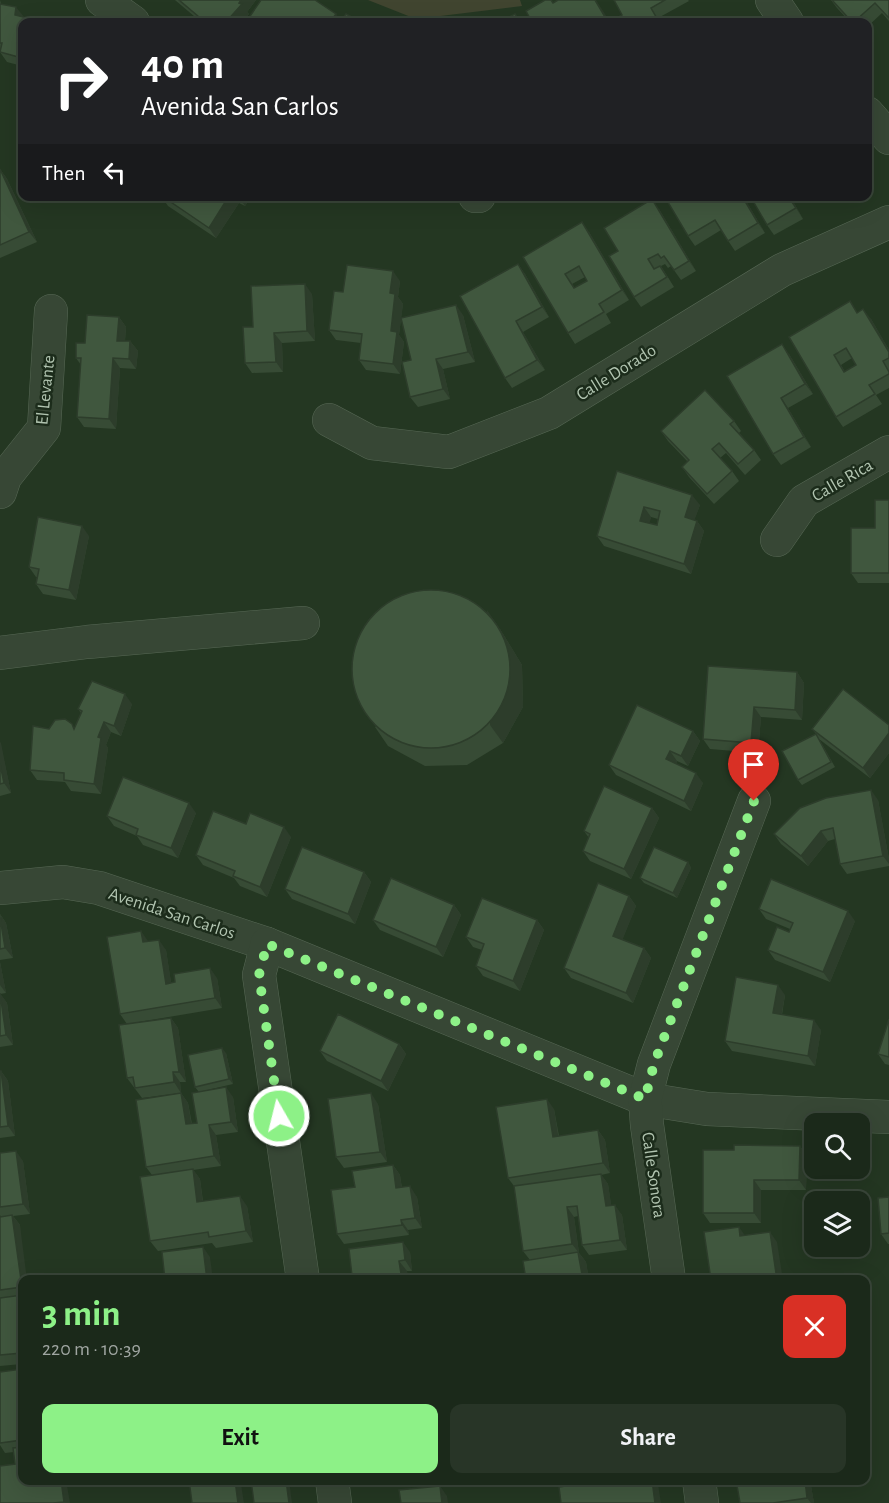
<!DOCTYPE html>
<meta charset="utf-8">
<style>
:root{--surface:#1b291a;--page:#283527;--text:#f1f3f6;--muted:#a0a6a2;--line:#394539;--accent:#8df187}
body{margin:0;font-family:"Alegreya Sans",sans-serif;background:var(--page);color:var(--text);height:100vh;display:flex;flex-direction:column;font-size:22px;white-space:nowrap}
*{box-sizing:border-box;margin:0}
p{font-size:20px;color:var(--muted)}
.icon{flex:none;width:33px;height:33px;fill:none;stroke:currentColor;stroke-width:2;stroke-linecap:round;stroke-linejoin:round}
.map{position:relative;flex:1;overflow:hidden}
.details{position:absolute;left:18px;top:1275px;width:852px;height:210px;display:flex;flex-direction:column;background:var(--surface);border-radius:12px;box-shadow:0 6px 24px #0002,0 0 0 2px var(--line)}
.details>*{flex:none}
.banner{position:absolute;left:18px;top:18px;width:854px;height:183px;border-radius:12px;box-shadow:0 6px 24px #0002,0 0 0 2px var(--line);background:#202124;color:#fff;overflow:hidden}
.tools{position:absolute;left:804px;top:1113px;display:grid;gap:12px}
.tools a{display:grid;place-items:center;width:66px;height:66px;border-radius:12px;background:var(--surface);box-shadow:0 6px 24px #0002,0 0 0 2px var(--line);font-size:30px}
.pin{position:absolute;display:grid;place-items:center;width:51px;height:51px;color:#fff;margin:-62px -26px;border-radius:50% 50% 50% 0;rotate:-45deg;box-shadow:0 0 6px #0007}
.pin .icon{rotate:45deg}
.me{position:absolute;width:66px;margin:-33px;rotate:352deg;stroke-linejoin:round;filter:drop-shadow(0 0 4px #0008)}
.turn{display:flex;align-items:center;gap:21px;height:126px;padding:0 24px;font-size:27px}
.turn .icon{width:78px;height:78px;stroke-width:2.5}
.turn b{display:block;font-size:42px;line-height:51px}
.then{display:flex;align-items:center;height:57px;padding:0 24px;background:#0003;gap:12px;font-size:22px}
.round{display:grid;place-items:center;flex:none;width:63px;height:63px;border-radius:12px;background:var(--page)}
.headline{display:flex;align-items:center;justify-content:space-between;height:102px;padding:0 24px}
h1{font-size:36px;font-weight:700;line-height:45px;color:var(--accent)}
.cta{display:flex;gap:12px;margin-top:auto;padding:12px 24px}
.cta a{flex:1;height:69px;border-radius:12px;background:var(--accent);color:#111;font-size:24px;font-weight:700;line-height:69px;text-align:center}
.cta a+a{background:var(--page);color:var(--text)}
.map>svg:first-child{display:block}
</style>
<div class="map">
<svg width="889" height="1503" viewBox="0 0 889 1503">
<rect width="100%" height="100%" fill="#243722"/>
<polygon fill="#414530" points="368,0 520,0 522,6 416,19"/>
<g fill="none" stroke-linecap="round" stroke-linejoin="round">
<defs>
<g id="minor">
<polyline points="102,0 133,22"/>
<polyline points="772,0 787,22"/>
<polyline points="867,113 889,138"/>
<polyline points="475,196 479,196"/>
<polyline points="329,420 372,443 449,452 549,413 782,270 889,222"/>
<polyline points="0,492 5,477 44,428 51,311"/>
<polyline points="777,540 804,501 889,452"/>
<polyline points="0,653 87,642 303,623"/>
<polyline points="0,888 63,882 99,888 267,944 645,1099 707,1109 889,1117"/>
<polyline points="267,944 259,975 303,1280"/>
<polyline points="669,1280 647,1125 645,1099 654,1064 754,801"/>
<polyline points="332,1480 335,1503"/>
<polyline points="699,1480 702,1503"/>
</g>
</defs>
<use href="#minor" stroke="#576855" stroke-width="34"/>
<use href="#minor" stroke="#374735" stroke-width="33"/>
</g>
<g fill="#374b35" fill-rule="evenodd">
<polygon points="0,0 1,4 22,22 22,66 7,62 0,52"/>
<polygon points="175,0 256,0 247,12 249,14 242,22 201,22"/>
<polygon points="614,0 688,0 689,1 658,18"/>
<polygon points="831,0 889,0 889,21 882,13 867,27 867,22 850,22 837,8"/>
<polygon points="0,169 7,179 37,242 0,258"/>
<polygon points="161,196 252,196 245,206 239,203 216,238 168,206"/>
<polygon points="743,196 765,233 735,251 721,230 695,246 688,236"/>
<polygon points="790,196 803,219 774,235 767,225"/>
<polygon points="659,209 696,271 681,280 671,266 668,268 665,264 661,266 674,287 641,307 634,297 618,251"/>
<path d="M589,232L629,300L606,314L611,323L575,344L568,333L523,257ZM585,277L587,281L575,288L572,284Z"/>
<polygon points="518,264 525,274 549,317 523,332 545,370 512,388 505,378"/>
<polygon points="400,281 398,297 403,304 401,318 463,315 475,362 443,369 450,399 418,407 410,397 411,360 401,319 399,335 404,342 400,374 366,370 359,360 361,343 336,340 329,330 343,292"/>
<polygon points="312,294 315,341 282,343 283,372 252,373 245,363 253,327"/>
<path d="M858,312L871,319L889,350V388L876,395L882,404L843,427L836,417L789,337ZM852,358L856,365L845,372L841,365Z"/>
<polygon points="119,317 126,327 125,341 130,341 138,351 136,369 120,368 116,429 84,427 77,417 81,365 76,358 85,343"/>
<polygon points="789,354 813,394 788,408 811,447 781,465 773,454 727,376"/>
<polygon points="734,421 741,431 739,433 754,450 761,460 745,475 726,453 720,458 732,471 739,481 714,504 689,477 682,467 688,462 668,441 661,431"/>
<path d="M617,471L700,505L694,520L697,521L704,531L691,574L604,546L597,536ZM651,517L658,519L657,525L649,523Z"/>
<polygon points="889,500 889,583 858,583 851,573"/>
<polygon points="89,536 76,600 43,594 36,584 37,577 36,577 29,567"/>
<polygon points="500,629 522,665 523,707 503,743 467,765 425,766 388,746 375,727"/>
<polygon points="797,672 804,683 802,720 761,717 758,753 710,749 703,739"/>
<polygon points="132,704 121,736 111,732 106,745 108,748 101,794 71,791 65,782 37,780 30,770 49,729 75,728 81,713 78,709"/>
<polygon points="889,725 889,753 870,778 819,739 835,767 802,785 798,780 816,734 812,729"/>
<polygon points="693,731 700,741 688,766 677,761 676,764 703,783 691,811 616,775 609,765"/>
<polygon points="0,742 11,793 0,796"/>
<polygon points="878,800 889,859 889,866 847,874 840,864 835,839 828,841 808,866 781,844 774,834"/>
<polygon points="652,808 659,818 631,879 590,861 583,851 589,838 584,831"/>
<polygon points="196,813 178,858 143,845 137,836 114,826 107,816"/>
<polygon points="246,824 291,837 267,897 240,886 234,878 203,865 196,855"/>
<polygon points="688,862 691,868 677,898 644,883 640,878"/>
<polygon points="364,872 371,882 355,924 292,899 285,889"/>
<polygon points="629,896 636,906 622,940 644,948 651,958 633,1003 571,978 564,968"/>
<polygon points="454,905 461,915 443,957 380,930 373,920"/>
<polygon points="759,909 855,921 830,982 775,960 768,950 789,932 790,929 766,919"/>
<polygon points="0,914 6,923 13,958 0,960"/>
<polygon points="537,920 544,930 520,991 483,976 476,966 482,950 473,947 466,937"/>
<polygon points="148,941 166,950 171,983 217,978 222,1008 127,1024 120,1014"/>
<polygon points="0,962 6,993 0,994 7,1003 13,1045 0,1047"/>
<polygon points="785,995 782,1015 821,1030 815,1066 732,1051 725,1041"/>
<polygon points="171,1018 178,1028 186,1082 180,1082 181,1093 142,1098 127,1078"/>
<polygon points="889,1019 889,1065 885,1064 878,1054"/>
<polygon points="399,1044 406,1054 388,1091 327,1061 320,1051"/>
<polygon points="226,1053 233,1084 203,1091 233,1097 238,1132 216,1135 221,1166 193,1170 200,1179 203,1201 247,1206 253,1242 216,1248 212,1243 158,1251 150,1241 152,1175 146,1167 181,1093 188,1103 192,1124 197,1123 199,1092 195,1087"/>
<polygon points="0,1071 1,1071 8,1081 15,1136 0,1138"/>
<polygon points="378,1104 387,1162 344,1168 336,1157"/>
<polygon points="554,1109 559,1136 598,1130 605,1140 610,1173 601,1175 608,1184 611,1205 622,1215 627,1250 589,1255 582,1245 578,1216 574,1217 579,1253 586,1262 589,1280 526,1280 530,1260 523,1251 514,1186 508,1178"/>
<polygon points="800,1146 807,1156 806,1190 761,1190 761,1223 710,1223 703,1213 734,1150"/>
<polygon points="0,1153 23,1161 30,1214 13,1216 20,1225 22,1280 22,1364 0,1366 0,1217 1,1217 0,1215"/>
<polygon points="393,1165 400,1175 402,1188 417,1197 422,1228 408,1230 409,1235 344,1244 337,1234 355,1187"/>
<polygon points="889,1197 889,1244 888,1244 881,1234"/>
<polygon points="410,1252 412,1271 407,1271 408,1280 355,1280 352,1276"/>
<polygon points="22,1369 22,1480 70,1503 0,1503 15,1464 14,1452 5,1453 0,1445 0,1372"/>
<polygon points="377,1480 434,1480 382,1487"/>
<polygon points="567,1480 603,1480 570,1485"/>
<polygon points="810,1480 814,1503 740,1503"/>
</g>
<g fill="#2d3d2b">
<polygon points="241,0 256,0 247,12 249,14 242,22 226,22"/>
<polygon points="595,0 596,0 610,22 608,22"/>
<polygon points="16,7 24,17 15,15"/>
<polygon points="336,14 342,22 330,22"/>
<polygon points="0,169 7,179 37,242 29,232"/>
<polygon points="229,196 235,196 239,203 216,238 209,228"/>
<polygon points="238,196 252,196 245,206"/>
<polygon points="742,196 748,204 765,233 758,223"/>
<polygon points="788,196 790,196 803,219 796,208"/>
<polygon points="652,199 659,209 696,271 689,261"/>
<polygon points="582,222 589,232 629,300 622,290"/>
<polygon points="518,264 525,274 549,317 542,307"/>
<polygon points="393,271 400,281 398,297 403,304 399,335 404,342 400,374 393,364 390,293"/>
<polygon points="305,284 312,294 315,341 307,331"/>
<polygon points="456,305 463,315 475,362 468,352"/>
<polygon points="863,309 871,319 889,350 889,352"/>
<polygon points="119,317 126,327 124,351 117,341"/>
<polygon points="516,321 523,332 545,370 537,360"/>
<polygon points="274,333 282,343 283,372 276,362"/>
<polygon points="130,341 138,351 136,369 129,359"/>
<polygon points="782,344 789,354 813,394 805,384"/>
<polygon points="113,358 120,368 116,429 109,419"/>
<polygon points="436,359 443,369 450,399 443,389"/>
<polygon points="781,398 788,408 811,447 804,437"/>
<polygon points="692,495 700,505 692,527 685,517"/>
<polygon points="644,507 651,517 648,531 640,521"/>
<polygon points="697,521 704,531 691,574 684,564"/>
<polygon points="82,526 89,536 76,600 69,590"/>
<polygon points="487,610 500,629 522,665 523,707 503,743 490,725"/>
<polygon points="797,672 804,683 802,720 795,710"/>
<polygon points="125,694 132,704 121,736 114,726"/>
<polygon points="754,707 761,717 758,753 751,743"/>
<polygon points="104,722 111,732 106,745 108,748 101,794 94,784 98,737"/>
<polygon points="693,731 700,741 688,766 681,756"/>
<polygon points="889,733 889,753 870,778 863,768"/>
<polygon points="0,742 1,743 11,793 4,783 0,764"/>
<polygon points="670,751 677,761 674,769 666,759"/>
<polygon points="696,773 703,783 691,811 684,801"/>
<polygon points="871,790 878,800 889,859 889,864 883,856"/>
<polygon points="189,803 196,813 178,858 171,848"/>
<polygon points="652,808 659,818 631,879 624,869"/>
<polygon points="284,827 291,837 267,897 260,887"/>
<polygon points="821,831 828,841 808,866 801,856"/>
<polygon points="688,862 691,868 677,898 673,893"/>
<polygon points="364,872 371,882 355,924 348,914"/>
<polygon points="629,896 636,906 620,946 613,936"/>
<polygon points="454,905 461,915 443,957 436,947"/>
<polygon points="848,911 855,921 830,982 823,972"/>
<polygon points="0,914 6,923 13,958 5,948"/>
<polygon points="537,920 544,930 520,991 513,981"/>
<polygon points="141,931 148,941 143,942"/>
<polygon points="159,940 166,950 173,994 166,984"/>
<polygon points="644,948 651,958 633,1003 626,993"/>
<polygon points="0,962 6,993 0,985"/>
<polygon points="210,968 217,978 222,1008 215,998"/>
<polygon points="778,985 785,995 780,1023 773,1013"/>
<polygon points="0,993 7,1003 13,1045 6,1035"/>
<polygon points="171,1018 178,1028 186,1082 179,1072"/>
<polygon points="814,1020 821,1030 815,1066 808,1056"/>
<polygon points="399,1044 406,1054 388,1091 381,1081"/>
<polygon points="222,1048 226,1053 233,1084 229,1079"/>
<polygon points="1,1071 8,1081 15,1136 8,1126"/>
<polygon points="173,1072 180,1082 181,1093 174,1082"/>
<polygon points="226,1087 233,1097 238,1132 231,1122"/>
<polygon points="181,1093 188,1103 193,1134 186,1124"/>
<polygon points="371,1093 378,1104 387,1162 380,1152"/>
<polygon points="547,1099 554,1109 560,1147 553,1137"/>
<polygon points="209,1125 216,1135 221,1166 214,1156"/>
<polygon points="598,1130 605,1140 610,1173 603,1163"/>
<polygon points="800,1146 807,1156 806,1190 799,1180"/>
<polygon points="16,1151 23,1161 30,1214 23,1204"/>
<polygon points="393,1165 400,1175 403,1198 396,1188"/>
<polygon points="193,1169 200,1179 204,1212 197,1202"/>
<polygon points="601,1174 608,1184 613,1216 606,1206"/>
<polygon points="754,1180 761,1190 761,1223 754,1213"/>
<polygon points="410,1186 417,1197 422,1228 415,1218"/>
<polygon points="240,1196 247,1206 253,1242 246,1231"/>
<polygon points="615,1205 622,1215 627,1250 620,1240"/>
<polygon points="567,1207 574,1217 579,1253 586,1262 589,1280 583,1280 579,1253 572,1244"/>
<polygon points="12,1215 20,1225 27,1280 22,1280 22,1288"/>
<polygon points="401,1220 408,1230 409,1235 402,1225"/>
<polygon points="739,1227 746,1237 740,1236"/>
<polygon points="770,1232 777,1242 783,1280 777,1280"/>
<polygon points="403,1242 410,1252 412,1271 405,1260"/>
<polygon points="203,1247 210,1257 213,1280 207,1280"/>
<polygon points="399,1261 407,1271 408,1280 402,1280"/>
<polygon points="61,1480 66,1480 70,1503 65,1503 64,1502"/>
<polygon points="235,1480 239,1480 241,1484 244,1503 238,1503"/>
<polygon points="286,1480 289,1480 292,1503 289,1503"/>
<polygon points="652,1480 656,1480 658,1484 661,1503 655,1503"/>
<polygon points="805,1480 810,1480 814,1503 811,1503 807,1498"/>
<polygon points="440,1486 447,1496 448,1503 442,1503"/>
</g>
<g fill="#40573e" stroke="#2d3d2b" stroke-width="1.5" fill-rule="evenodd">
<polygon points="179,0 241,0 239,3 242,4 226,22 205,22"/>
<polygon points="261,0 315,0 336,14 330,22 246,22"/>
<polygon points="545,0 551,0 553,3 558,0 595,0 608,22 532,22 526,11"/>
<polygon points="614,0 665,0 651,8 659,22 617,22 615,19 622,15"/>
<polygon points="832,0 889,0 889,18 875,3 854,22 852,22"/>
<polygon points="0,4 16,7 15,15 36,20 36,22 22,22 22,58 0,52 2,43 0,43"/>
<polygon points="346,14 361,22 340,22"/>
<polygon points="515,14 520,22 499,22"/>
<polygon points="0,169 29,232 0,245"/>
<polygon points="162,196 229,196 209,228"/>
<polygon points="670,196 742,196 758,223 728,241 715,220 688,236 666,199"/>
<polygon points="750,196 788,196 796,208 767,225"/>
<polygon points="652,199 689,261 674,270 664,256 661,258 658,254 648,259 654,269 660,266 667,277 634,297 609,256 618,251 604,228"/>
<path d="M582,222L622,290L599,304L604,312L568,333L523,257ZM579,266L587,281L574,288L565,274Z"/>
<polygon points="518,264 542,307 516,321 537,360 505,378 460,296"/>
<polygon points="347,265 393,271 390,293 395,294 391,331 397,332 393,364 359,360 362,334 329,330 334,291 343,292"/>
<polygon points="305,284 307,331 274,333 276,362 245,363 243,327 253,327 251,286"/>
<path d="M850,301L857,313L863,309L889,352V358L883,361L889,372V374L869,385L875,394L836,417L789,337ZM846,348L856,365L844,372L834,355Z"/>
<polygon points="456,305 468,352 436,359 443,389 410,397 402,362 411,360 401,318"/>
<polygon points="87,315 119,317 117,341 130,341 129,359 113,358 109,419 77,417 81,358 76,358 76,343 85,343"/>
<polygon points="782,344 805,384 781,398 804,437 773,454 727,376"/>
<polygon points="705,390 734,421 730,424 754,450 738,464 719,443 712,449 732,471 707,494 682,467 689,460 661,431"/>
<path d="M617,471L692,495L685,517L697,521L684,564L597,536ZM644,507L660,511L657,525L640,521Z"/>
<polygon points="875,500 889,500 889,573 851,573 851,528 875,528"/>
<polygon points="38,517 82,526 69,590 36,584 39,569 29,567"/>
<circle cx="431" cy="669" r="79"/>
<polygon points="708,666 797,672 795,710 754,707 751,743 703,739"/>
<polygon points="92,681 125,694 114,726 104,722 98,737 101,738 94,784 64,780 64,773 30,770 33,726 49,729 55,720 65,719 72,724 74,729 82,711 78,709"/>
<polygon points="843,689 889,725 889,733 863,768 812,729"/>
<polygon points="637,705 693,731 681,756 670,751 666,759 696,773 684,801 609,765"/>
<polygon points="816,734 831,762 798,780 782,751"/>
<polygon points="0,764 4,783 0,784"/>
<polygon points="123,777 189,803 171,848 136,835 138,829 107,816"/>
<polygon points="604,786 652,808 624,869 583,851 590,834 584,831"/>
<polygon points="871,790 883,856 840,864 833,828 821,831 801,856 774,834 800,808 826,798"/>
<polygon points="213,811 246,824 250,813 284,827 260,887 233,876 235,871 196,855"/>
<polygon points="302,847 364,872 348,914 285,889"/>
<polygon points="654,847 688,862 673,893 640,878"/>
<polygon points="391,878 454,905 436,947 373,920"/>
<polygon points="771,879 848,911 823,972 768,950 777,927 789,932 793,923 759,909"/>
<polygon points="598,883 629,896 613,936 644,948 626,993 564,968"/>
<polygon points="482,898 537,920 513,981 476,966 484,944 466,937"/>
<polygon points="0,917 5,948 0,949"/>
<polygon points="141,931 143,942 159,940 166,984 175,982 174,974 210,968 215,998 120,1014 107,937"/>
<polygon points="736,977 778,985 773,1013 814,1020 808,1056 725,1041"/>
<polygon points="0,993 6,1035 0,1036"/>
<polygon points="338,1014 399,1044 381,1081 320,1051"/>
<polygon points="171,1018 179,1072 173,1072 174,1082 135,1088 133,1077 127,1078 119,1025"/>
<polygon points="889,1019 889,1057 878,1054"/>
<polygon points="222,1048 229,1079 195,1087 188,1055"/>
<polygon points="0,1071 1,1071 8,1126 0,1127"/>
<polygon points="226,1087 231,1122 209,1125 214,1156 146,1167 136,1100 181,1093 186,1124 197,1123 192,1093"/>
<polygon points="371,1093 380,1152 336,1157 328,1099"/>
<polygon points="547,1099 553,1137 598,1130 603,1163 508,1178 496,1107"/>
<polygon points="734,1145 800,1146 799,1180 754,1180 754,1213 703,1213 703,1150 734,1150"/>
<polygon points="16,1151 23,1204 0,1207 0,1153"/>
<polygon points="393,1165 396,1188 410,1186 415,1218 401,1220 402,1225 337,1234 331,1190 355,1187 352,1171"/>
<polygon points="193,1169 197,1202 240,1196 246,1231 209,1237 208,1232 150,1241 140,1177"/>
<polygon points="601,1174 606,1206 615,1205 620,1240 582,1245 577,1206 567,1207 572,1244 523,1251 514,1186"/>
<polygon points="889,1197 889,1233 881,1234 878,1198"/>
<polygon points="12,1215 22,1287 0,1290 0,1217"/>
<polygon points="739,1227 740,1236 770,1232 777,1280 711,1280 704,1232"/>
<polygon points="403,1242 405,1260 399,1261 402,1280 358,1280 358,1275 352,1276 349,1249"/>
<polygon points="203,1247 207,1280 165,1280 162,1252"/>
<polygon points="578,1252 583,1280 526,1280 523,1261"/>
<polygon points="252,1274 253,1280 207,1280"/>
<polygon points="22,1295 22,1353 0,1355 0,1298"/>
<polygon points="22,1369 22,1440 0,1443 0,1372"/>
<polygon points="22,1447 22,1480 61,1480 64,1502 53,1503 0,1503 0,1466 15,1464 13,1448"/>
<polygon points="189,1480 235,1480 238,1503 192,1503"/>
<polygon points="251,1480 286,1480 289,1503 254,1503"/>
<polygon points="604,1480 652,1480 655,1503 561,1503 559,1487"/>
<polygon points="736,1480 805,1480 807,1498 773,1503 740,1503"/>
<polygon points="440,1486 442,1503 401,1503 399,1490"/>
</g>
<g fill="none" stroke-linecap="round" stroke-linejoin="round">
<polyline stroke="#8df187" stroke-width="10" stroke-dasharray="0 18" points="279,1116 259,975 267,944 645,1099 654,1064 754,801"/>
</g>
<g text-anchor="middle" stroke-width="5" stroke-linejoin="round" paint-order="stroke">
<g font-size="18" fill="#b1c4b0" stroke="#1c2c1b">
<text transform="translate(616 372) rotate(-32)" y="6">Calle Dorado</text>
<text transform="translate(45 390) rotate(-84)" y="6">El Levante</text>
<text transform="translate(842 480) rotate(-30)" y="6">Calle Rica</text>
<text transform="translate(172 913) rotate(18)" y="6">Avenida San Carlos</text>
<text transform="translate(654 1175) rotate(82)" y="6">Calle Sonora</text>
</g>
</g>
</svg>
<div class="tools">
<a><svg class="icon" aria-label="search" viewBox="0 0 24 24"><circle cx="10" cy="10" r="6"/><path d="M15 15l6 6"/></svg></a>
<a><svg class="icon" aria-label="layers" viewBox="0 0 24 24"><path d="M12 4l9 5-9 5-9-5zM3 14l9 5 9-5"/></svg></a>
</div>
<div class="pin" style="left:754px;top:801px;background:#d93025"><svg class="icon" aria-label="arrive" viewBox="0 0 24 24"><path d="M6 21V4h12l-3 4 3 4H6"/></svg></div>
<svg class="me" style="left:279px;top:1116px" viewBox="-20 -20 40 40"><circle r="17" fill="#8df187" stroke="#fff" stroke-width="3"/><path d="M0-11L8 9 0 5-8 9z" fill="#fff"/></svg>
<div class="banner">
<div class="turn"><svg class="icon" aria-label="right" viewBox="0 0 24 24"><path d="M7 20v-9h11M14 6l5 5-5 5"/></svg><div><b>40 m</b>Avenida San Carlos</div></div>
<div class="then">Then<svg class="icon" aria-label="left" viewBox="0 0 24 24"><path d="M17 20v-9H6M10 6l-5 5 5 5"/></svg></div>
</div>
<section class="details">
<div class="headline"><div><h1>3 min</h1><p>220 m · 10:39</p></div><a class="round" style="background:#d93025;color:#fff"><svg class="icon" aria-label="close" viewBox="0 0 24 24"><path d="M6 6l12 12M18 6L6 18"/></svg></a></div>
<div class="cta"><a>Exit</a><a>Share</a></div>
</section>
</div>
